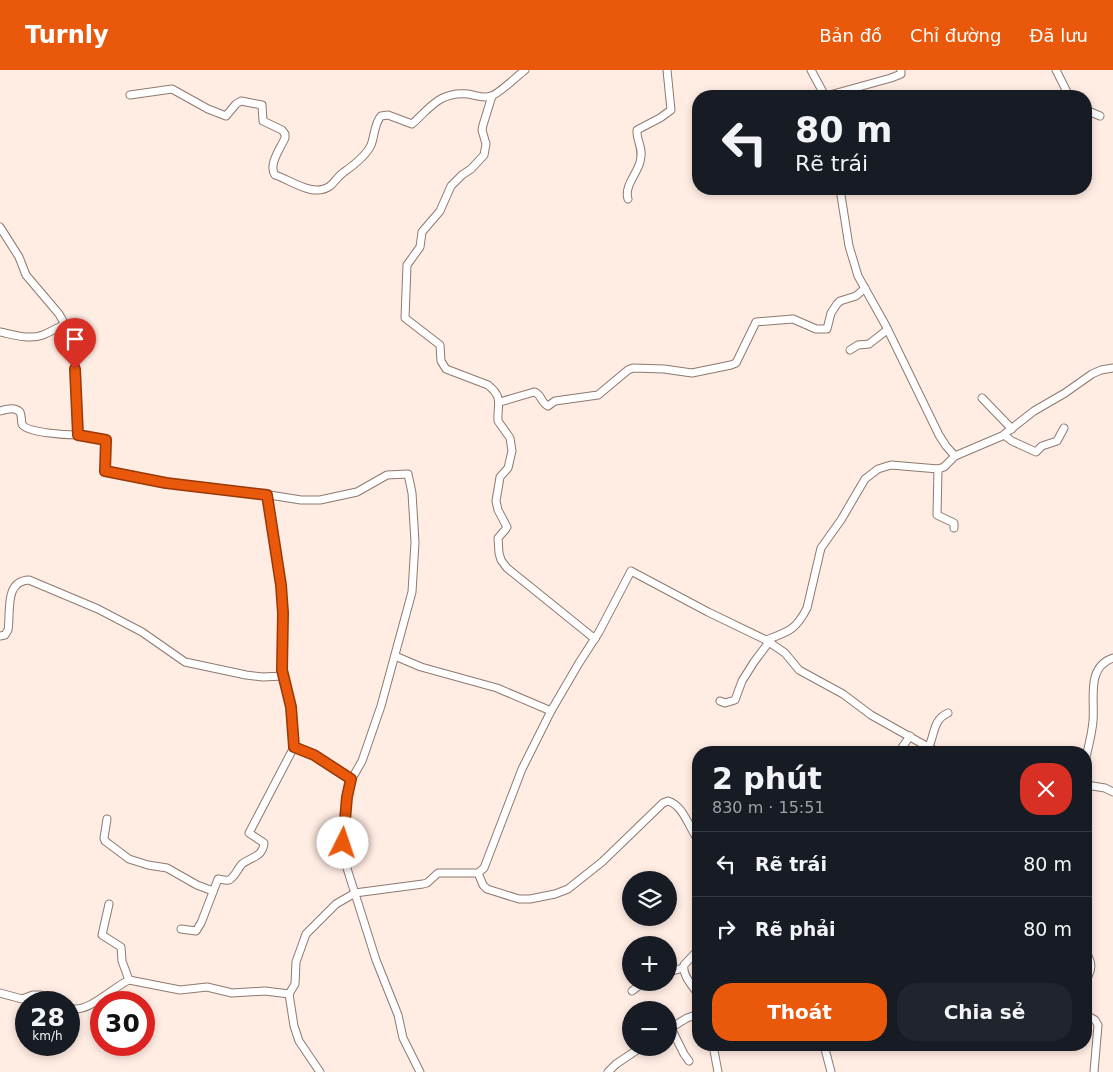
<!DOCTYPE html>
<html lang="vi">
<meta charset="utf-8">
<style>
:root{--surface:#171b24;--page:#20242c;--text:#f1f3f6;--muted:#9ea1a6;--line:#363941;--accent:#ea580c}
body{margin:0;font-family:"DejaVu Sans",sans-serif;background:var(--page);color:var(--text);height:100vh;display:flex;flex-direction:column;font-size:19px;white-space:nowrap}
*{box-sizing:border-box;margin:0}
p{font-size:16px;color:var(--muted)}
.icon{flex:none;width:28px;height:28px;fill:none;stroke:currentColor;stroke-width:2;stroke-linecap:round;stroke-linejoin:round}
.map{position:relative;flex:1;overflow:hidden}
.sheet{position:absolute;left:692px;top:676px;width:400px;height:305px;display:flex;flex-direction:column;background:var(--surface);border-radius:20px;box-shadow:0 2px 8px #0003}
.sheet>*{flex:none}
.hud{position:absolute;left:692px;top:20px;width:400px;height:105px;border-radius:20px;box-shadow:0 2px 8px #0003;background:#171b24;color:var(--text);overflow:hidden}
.controls{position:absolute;left:622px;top:801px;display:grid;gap:10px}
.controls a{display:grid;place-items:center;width:55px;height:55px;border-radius:50%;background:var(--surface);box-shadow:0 2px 8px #0003;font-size:25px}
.speed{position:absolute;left:15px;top:921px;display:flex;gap:10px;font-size:25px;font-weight:700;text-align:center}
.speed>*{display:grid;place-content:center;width:65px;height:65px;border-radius:50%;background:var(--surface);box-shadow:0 2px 8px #0003;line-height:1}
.speed small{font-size:12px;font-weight:400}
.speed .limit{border:8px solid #d22;background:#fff;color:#111}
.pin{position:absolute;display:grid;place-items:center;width:42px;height:42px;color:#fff;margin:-51px -21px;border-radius:50% 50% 50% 0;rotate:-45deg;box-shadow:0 0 5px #0007}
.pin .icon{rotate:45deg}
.me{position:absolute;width:55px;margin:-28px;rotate:4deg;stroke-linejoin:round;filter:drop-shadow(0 0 4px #0008)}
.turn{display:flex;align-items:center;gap:18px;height:105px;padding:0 20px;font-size:22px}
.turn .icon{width:65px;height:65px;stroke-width:2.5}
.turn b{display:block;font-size:35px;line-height:42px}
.round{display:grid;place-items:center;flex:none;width:52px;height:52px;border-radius:20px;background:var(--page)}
.head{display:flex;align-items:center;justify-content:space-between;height:85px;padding:0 20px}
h1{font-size:30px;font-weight:800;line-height:38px}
.button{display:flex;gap:10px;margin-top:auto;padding:10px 20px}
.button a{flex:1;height:58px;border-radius:20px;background:var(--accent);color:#fff;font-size:20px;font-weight:800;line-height:58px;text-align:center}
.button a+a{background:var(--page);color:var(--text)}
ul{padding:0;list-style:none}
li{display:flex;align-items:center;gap:15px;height:65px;padding:0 20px;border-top:1px solid var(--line)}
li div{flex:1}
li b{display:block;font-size:19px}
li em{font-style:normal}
header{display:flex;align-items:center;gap:30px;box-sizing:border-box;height:70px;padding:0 25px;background:var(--accent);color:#fff}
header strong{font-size:24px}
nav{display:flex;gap:28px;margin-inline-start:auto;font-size:18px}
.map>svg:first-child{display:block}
</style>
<header>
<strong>Turnly</strong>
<nav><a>Bản đồ</a><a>Chỉ đường</a><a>Đã lưu</a></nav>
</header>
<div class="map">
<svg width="1113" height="1002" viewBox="0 0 1113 1002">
<rect width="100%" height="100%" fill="#ffece3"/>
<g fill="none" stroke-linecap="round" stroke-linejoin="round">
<defs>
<g id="minor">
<polyline points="811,0 825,26"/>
<polyline points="1056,0 1069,26"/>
<path d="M130,25L172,19L208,39L226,46L236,34L241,31L262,35L263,51L282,60L285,64V68C280,79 268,95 275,105C291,110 313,128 330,116C335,112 338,106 344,102C354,95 366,86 371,75C375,65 374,54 381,46L388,45L412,54C430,38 440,21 468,24C475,25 484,29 491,26C499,24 517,6 525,0"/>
<path d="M492,26L483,55L482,60L486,74L484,85L471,99L462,105L451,116L440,141L422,162L420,177L407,195L405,248L440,275L441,291L446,299L488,315C504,328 497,334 498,351L510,368L512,381L508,398L500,407L496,431L498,440L507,457L505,460L498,468L499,483L501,490L507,498L595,569"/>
<polyline points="826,26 891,8 901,4 901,0"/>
<polyline points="1086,40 1100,46"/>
<polyline points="840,119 849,176 858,206 886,256 939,365 946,376 955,386 1002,366 1034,341 1065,323 1092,304 1101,300 1113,298"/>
<path d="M628,129C624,116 637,104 640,92C644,77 636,71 637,60L660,48L671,40L667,0"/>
<polyline points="0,157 19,187 26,205 59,244 71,265 75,286 77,365 105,370 105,401 140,408 190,416 257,423 301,430 320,430 357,422 387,405 408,404 412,423 415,472 412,522 381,636 362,691 350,712 347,727 343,773 345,792 376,890 398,945 403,968 420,1002"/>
<path d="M0,262C14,265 29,270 43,265C51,262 57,257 65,255"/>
<polyline points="850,280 858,275 869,274 887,260"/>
<polyline points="982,328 1012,359"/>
<path d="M500,332L534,322C541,323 541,333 548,336L555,331L598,325L628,300L633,298L664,299L692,303L731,295L736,293L756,252L793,249L816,259H827L831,243L837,234L840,231L856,226L865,218"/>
<path d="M0,341C8,339 14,337 20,342C22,346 21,351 22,354C26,363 68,365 77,365"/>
<polyline points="1004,365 1012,371 1036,382 1042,376 1057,371 1064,358"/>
<polyline points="938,399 937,445 954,453 954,458"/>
<path d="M0,566L5,565L8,560C11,542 4,511 29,510L98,539L142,562L185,592L246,605L263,607L283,606"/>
<polyline points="766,570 785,583 799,600 843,624 871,645 937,682"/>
<polyline points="395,586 421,597 497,618 551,641"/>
<polyline points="720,631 725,633 735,630 742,611 754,592 769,572"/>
<polyline points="294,677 314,685 351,709"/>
<path d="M928,678C935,666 932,650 948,643"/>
<polyline points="899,682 910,666"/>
<path d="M1086,687C1089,675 1092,663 1093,651C1095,629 1086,597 1113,588"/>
<polyline points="1086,715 1105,718 1113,722"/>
<polyline points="107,749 104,768 105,771 129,789 148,795 167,798 197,815 213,821"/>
<path d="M478,803L483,815L487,819L519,829H530L555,824L568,819L602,792L663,733L668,731C682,735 688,754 695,765L699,767"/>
<polyline points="109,834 102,865 121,877 122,891 129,910"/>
<path d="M181,859L196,861L201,853L218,809C221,809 226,811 229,810C235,807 238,798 242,794C251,787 263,787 264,773L249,763L294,677L291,637L282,600L283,543L281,515L267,425"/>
<path d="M699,879L684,895C682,905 693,917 699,925"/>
<path d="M1086,882C1092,893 1093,898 1086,910"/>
<polyline points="669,902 683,898"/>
<polyline points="632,921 644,912"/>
<polyline points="0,923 22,929 33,925 41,925 56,932"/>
<path d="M69,938C87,945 113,917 129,910L180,920L207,917L232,923L265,921L289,924"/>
<polyline points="1086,945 1095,950 1098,955 1094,1002"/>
<polyline points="671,958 684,984 689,991"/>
<polyline points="669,959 687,948 699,944"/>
<polyline points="713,975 718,1002"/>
<polyline points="824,975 831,1002"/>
<path d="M320,1002L299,971L294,956L289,924L295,914L296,892L306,864L336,834L355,823L423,814L427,813L438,803H478L484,798L522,699L551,641L579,593L599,562L631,501L708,542L766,570C788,562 796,560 807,538L821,478L841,450L865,409L878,399L891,395L938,399L944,397L955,386"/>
<polyline points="608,1002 616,994 640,978"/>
</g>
</defs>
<use href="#minor" stroke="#8e7970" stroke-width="9"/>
<use href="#minor" stroke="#fff" stroke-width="7"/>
</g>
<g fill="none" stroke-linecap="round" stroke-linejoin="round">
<defs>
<polyline id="route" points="75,299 78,365 106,370 105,401 166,413 267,425 281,515 283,543 282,600 291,637 294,677 314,685 351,709 347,727 343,773"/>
</defs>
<use href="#route" stroke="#983908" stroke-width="12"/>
<use href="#route" stroke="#ea580c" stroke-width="9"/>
</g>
</svg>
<div class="controls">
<a><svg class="icon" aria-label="layers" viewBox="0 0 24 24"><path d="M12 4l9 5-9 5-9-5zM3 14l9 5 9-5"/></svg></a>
<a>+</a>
<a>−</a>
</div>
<div class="speed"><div>28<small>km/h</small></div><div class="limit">30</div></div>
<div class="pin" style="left:75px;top:299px;background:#d93025"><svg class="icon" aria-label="arrive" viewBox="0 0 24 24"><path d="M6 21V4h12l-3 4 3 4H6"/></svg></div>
<svg class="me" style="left:343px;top:773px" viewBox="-20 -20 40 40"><circle r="19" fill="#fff"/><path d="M0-13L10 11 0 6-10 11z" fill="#ea580c"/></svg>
<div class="hud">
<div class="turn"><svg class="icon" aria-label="left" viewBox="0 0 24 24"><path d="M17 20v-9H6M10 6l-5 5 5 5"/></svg><div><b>80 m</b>Rẽ trái</div></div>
</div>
<section class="sheet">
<div class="head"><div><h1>2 phút</h1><p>830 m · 15:51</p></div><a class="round" style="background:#d93025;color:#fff"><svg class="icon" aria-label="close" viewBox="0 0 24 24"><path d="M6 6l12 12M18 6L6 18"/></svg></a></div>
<ul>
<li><svg class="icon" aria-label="left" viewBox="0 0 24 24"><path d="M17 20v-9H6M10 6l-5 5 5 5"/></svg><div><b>Rẽ trái</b></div><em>80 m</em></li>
<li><svg class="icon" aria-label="right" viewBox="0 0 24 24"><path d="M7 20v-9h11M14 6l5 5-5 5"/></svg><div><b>Rẽ phải</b></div><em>80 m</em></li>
</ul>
<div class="button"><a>Thoát</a><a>Chia sẻ</a></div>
</section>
</div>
